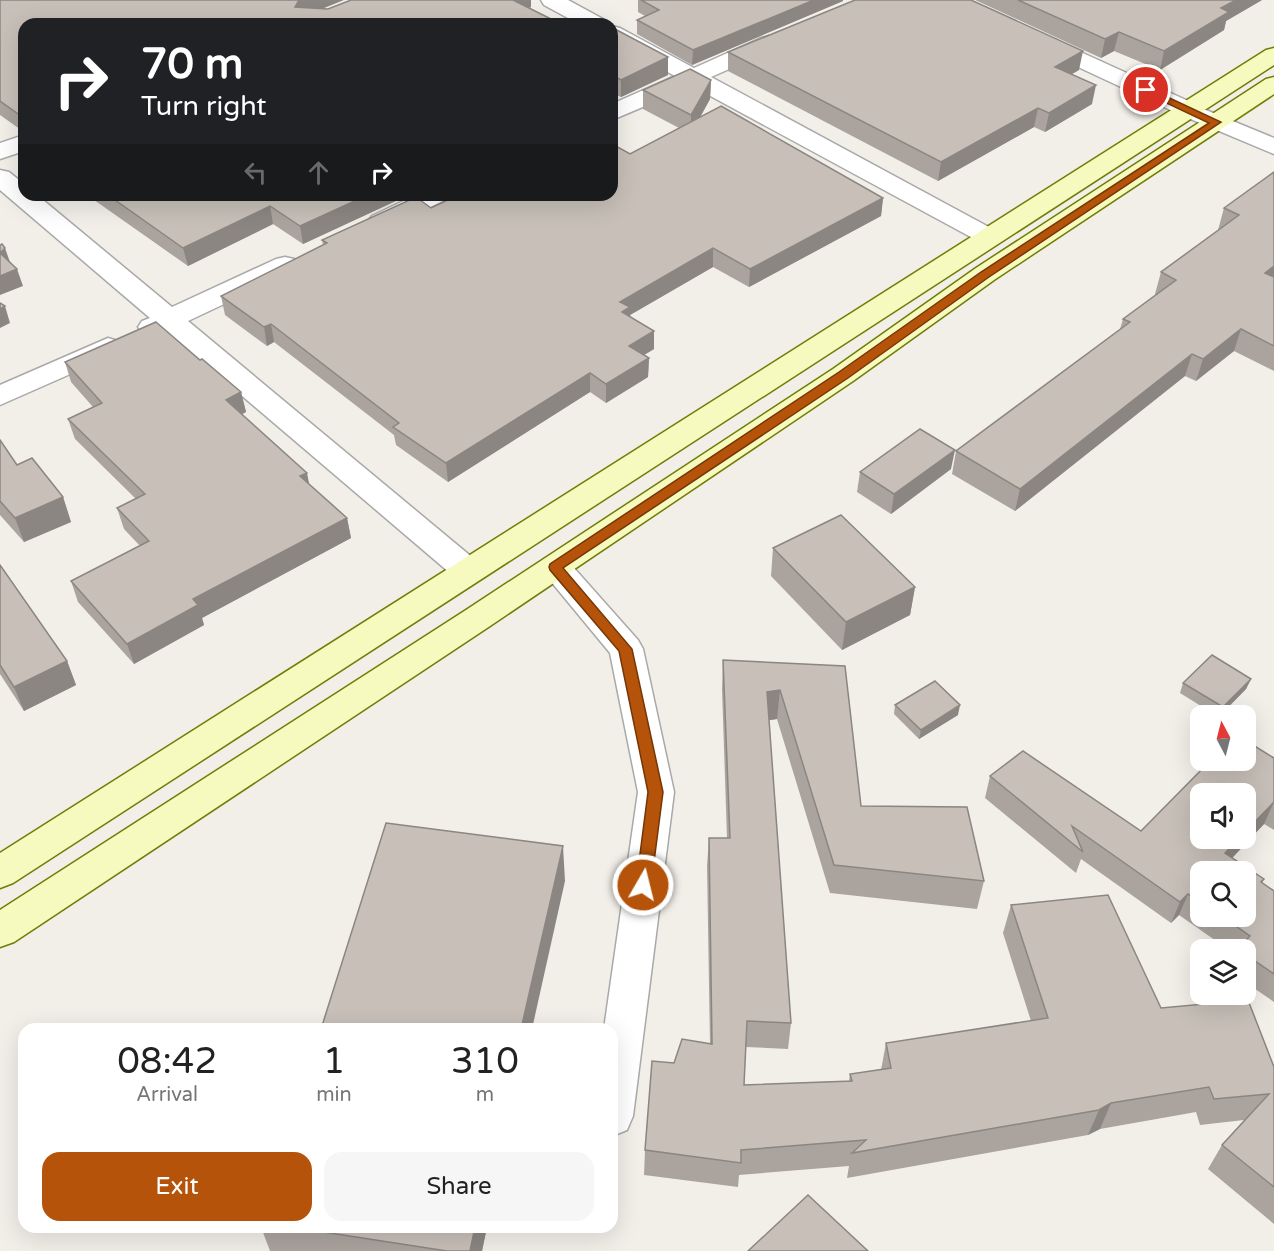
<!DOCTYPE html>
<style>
:root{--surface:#fff;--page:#f6f6f6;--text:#222;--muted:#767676;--accent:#b45309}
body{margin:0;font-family:"Varela Round",sans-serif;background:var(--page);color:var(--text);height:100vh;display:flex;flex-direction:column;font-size:22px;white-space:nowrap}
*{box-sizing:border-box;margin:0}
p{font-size:20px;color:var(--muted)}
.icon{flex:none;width:33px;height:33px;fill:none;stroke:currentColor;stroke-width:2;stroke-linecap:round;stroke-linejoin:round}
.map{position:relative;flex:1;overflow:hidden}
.sheet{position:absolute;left:18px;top:1023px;width:600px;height:210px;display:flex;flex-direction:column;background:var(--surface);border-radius:18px;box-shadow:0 6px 24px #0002}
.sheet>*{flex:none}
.banner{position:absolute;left:18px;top:18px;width:600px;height:183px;border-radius:18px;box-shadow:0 6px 24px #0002;background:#202124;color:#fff;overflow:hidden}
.needle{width:39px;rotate:353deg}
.buttons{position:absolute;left:1190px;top:705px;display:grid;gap:12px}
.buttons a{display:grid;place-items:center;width:66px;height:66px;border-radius:12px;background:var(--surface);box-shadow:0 6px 24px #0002;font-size:30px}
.pin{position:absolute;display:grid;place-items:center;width:51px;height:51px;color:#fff;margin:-26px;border:3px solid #fff;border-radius:50%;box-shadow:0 2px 6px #0007}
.me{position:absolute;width:66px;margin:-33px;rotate:8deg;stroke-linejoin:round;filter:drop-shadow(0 0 4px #0008)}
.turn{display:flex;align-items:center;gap:21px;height:126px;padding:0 24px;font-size:27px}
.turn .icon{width:78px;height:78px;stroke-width:2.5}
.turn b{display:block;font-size:42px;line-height:51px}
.lanes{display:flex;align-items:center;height:57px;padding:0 24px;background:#0003;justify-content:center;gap:30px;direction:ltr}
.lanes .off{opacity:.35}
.eta{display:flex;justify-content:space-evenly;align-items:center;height:102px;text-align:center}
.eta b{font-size:36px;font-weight:600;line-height:42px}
.action{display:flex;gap:12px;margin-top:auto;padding:12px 24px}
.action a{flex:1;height:69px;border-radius:18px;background:var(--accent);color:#fff;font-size:24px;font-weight:600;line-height:69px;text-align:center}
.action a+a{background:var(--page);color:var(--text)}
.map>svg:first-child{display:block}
</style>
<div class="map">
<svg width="1274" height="1251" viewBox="0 0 1274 1251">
<rect width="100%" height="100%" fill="#f2efe9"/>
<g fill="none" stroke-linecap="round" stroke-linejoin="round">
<defs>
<g id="minor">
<polygon points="541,0 568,0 603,19 606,24 579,24 544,5"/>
<polygon points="612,26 620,28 694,68 761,38 769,36 777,38 780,43 777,48 711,77 998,232 1002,237 998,242 989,245 980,242 692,86 612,120 612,104 675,76 612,42"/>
<polygon points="1041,34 1197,105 1201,110 1197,115 1189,117 1181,115 1033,46 1030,41 1033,36"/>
<polygon points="24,135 24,151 0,159 0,143"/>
<polygon points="0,170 9,172 24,184 24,195 37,195 172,307 276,259 285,257 294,259 298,265 294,271 188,321 479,563 484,571 479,579 468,582 457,579 166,331 152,335 142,333 138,327 142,321 150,318 0,190"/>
<polygon points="416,195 449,195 445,200 390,226 381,229 372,226 368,221 372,216"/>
<polygon points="108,338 118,341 122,347 118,353 0,405 0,385"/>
<polygon points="555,556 566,559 638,640 643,649 674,792 633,1116 627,1130 612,1136 612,1029 604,1029 638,792 610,653 539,567 544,559"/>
</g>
<polygon id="tertiary" points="1189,103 1274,138 1274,154 1181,115 1177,110 1181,105"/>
<g id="secondary">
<polygon points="1274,48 1274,65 13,883 0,888 0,853 1266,50"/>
<polygon points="1274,77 1274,94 994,280 853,381 490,626 14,942 0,947 0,910 466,610 833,369 976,268 1266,79"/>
</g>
</defs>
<use href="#minor" stroke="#a9a9a9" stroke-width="3"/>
<use href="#tertiary" stroke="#a9a9a9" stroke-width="3"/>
<use href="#secondary" stroke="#707d05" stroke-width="3"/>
<use href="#minor" fill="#fff" fill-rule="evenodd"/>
<use href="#tertiary" fill="#fff" fill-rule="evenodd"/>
<use href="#secondary" fill="#f7fabf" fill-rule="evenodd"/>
</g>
<g fill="#aba49e" fill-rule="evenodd">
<polygon points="0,0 323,9 531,7 529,8 24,24 24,132 0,115"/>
<polygon points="638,0 843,0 843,1 692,65 637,34 637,20 645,16 638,12"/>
<polygon points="975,0 1262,0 1226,21 1224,30 1160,70 1114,51 1101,58"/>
<polygon points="612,29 668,75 621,97 614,94"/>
<polygon points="728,52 1079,70 1072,74 1092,104 1045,132 1034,127 938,181 728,71"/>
<polygon points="711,80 710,99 700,117 883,198 881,216 749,287 713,267 630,315 654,349 644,355 649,358 648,377 606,403 590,392 448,482 396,445 394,435 274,342 267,346 225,315 221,296 323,245 322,240 431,208 630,154 679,128 643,109 643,90"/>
<polygon points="1274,172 1274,371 1234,351 1196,381 1185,376 1015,511 952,474 956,451 1120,329 1123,319 1156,295 1155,294 1161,272 1218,230 1224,208"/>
<polygon points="87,195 398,195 398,200 303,244 273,224 188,266"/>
<polygon points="200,360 241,392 246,412 242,414 310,485 347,518 351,538 202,618 204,625 134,664 78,602 71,581 140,546 124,529 117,508 136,499 75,439 68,419 93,407 71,382 65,362"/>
<polygon points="0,440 17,465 63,497 71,522 24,542 0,515"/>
<polygon points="951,469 891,514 857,492 860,472"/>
<polygon points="773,548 915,587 910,615 842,650 771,576"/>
<polygon points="0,565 67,661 76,685 24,711 0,674"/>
<polygon points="723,660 845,666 861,806 984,881 977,909 830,893 777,719 769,720 791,1023 788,1049 746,1047 744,1085 849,1081 850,1074 881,1070 886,1043 1031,1021 1003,933 1011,905 1161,1008 1274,1067 1274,1224 1208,1169 1222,1145 1244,1120 1200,1125 1196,1112 1100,1129 1088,1135 847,1178 849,1166 739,1175 738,1187 644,1175 645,1150 674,1063 710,1044 707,866 709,838 727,838 722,689"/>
<polygon points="1251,679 1246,689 1220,716 1217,716 1180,693 1183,683"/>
<polygon points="895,705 958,715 919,739 894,714"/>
<path d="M1274,758V830L1264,824L1232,858L1264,879L1262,883L1274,891V1002L1245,982V950H1229L1179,915L1171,923L1081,859L1076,873L985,798L990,776L1141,831ZM1200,872L1245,916H1200Z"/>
<polygon points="261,1227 487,1227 482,1251 270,1251"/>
</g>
<g fill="#8b8681">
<polygon points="299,0 344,0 302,17 295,7"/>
<polygon points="511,0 531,0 531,7 512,16"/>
<polygon points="814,0 843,0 843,1 692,65 693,50"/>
<polygon points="1236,0 1262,0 1226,21 1224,30 1160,70 1164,51 1221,8"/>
<polygon points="1119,32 1114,51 1101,58 1105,39"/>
<polygon points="1083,51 1079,70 1052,85 1055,67"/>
<polygon points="668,57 668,75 621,97 621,80"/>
<polygon points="614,76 614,94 612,95 612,77"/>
<polygon points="711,80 710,99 691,134 691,115"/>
<polygon points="1096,85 1092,104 1045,132 1049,113"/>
<polygon points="1038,108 1034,127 938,181 941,162"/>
<polygon points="368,195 398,195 398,200 303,244 300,226"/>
<polygon points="883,198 881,216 749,287 750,269"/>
<polygon points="270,206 273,224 188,266 183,248"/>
<polygon points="5,248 11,265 0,253"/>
<polygon points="713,248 713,267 630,315 630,326 622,330 620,302"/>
<polygon points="1274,266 1274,282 1265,273"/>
<polygon points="17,269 23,286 0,295 0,276"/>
<polygon points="5,306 10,323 0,328 0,309"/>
<polygon points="271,324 274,342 267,346 264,327"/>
<polygon points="1241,329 1234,351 1196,381 1203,359"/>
<polygon points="654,331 654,349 629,364 629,346"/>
<polygon points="1192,354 1185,376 1015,511 1020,489"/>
<polygon points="649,358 648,377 606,403 606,384"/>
<polygon points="590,373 590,392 448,482 446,463"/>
<polygon points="241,392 246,412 231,420 226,400"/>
<polygon points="955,450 951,469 891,514 894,494"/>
<polygon points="307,473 311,493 300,476"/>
<polygon points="63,497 71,522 24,542 15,518"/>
<polygon points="347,518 351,538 202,618 204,625 134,664 127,644 193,599"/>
<polygon points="915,587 910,615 842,650 846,622"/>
<polygon points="67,661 76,685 24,711 14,687"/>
<polygon points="1251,679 1246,689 1219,716 1223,707"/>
<polygon points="780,690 777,719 764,721 767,692"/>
<polygon points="960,705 958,715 919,739 921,730"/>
<polygon points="1274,802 1264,824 1219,872 1225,853 1239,838 1245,838 1245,832"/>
<polygon points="563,846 565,881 532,1029 521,1029"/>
<polygon points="1188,894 1179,915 1171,923 1180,902"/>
<polygon points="1111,1103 1100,1129 1088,1135 1099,1110"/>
<polygon points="475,1227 487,1227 482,1251 470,1251"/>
</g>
<g fill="#c7bfb8" stroke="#8b8681" stroke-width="1.5">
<polygon points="0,0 299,0 295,7 328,9 351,0 513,0 561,24 24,24 24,118 0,101"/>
<polygon points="641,0 814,0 693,50 637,20 659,10"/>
<polygon points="855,0 971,0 1083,51 1055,67 1096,85 1049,113 1038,108 941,162 728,52"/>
<polygon points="1018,0 1236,0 1221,8 1229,12 1164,51 1119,32 1105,39"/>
<polygon points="613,28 668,57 621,80 614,76 612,77 612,29"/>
<polygon points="690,69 711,80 691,115 643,90"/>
<polygon points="721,106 883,198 750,269 713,248 620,302 630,307 622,312 654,331 629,346 649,358 606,384 590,373 446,463 393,427 399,423 271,324 264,327 221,296 327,243 322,240 416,197 431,208 458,195 612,195 612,147 614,145 630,154"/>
<polygon points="1274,172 1274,266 1265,273 1274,277 1274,346 1241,329 1203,359 1192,354 1020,489 956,451 1130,322 1123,319 1176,280 1161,272 1239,215 1224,208"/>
<polygon points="108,195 368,195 300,226 270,206 183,248"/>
<polygon points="2,244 5,248 0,253 0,245"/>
<polygon points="0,253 17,269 0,276"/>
<polygon points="0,303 5,306 0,309"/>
<polygon points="156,322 200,360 202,359 241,392 226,400 307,473 300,476 347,518 193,599 198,605 127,644 71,581 149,541 117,508 145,494 68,419 102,403 65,362"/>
<polygon points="920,429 955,450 894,494 860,472"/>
<polygon points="0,440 17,465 32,458 63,497 15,518 0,501"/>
<polygon points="841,515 915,587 846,622 773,548"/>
<polygon points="0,565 67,661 14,687 0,665"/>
<polygon points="1212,655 1251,679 1223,707 1183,683"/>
<polygon points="723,660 845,666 861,806 967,807 984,881 834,865 780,690 767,692 791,1023 747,1021 744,1085 852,1081 850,1074 891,1068 886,1043 1048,1018 1011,905 1108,895 1161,1008 1248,1000 1274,1067 1274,1187 1222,1145 1269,1094 1214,1099 1209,1087 1111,1103 1099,1110 852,1153 866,1140 741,1150 741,1163 645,1150 652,1061 674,1063 682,1039 712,1044 709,838 730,838"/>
<polygon points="935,681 960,705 921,730 895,705"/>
<polygon points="1245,740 1274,758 1274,802 1245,832 1245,794 1200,794 1200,838 1239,838 1225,853 1264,879 1261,882 1274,891 1274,974 1245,954 1245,950 1238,949 1250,936 1221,916 1245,916 1245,872 1200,872 1200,902 1188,894 1180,902 1072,826 1083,852 990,776 1023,751 1141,831 1211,760 1245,760"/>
<polygon points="386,823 563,846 521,1029 321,1029"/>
<polygon points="808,1195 868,1251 748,1251"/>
<polygon points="291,1227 475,1227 470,1251 447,1251"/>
</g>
<polygon fill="#b45309" stroke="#753606" stroke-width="1.5" points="1146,87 1221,122 989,277 848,378 563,568 632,649 663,792 651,885 649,889 643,891 638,889 636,885 648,792 619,651 550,570 549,567 550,564 839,372 981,272 1209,123 1143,92 1141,90"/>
</svg>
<div class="buttons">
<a><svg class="needle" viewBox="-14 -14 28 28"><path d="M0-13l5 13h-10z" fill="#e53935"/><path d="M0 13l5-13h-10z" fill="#767676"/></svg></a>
<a><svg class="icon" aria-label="sound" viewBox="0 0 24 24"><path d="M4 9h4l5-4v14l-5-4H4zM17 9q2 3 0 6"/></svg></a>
<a><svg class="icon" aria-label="search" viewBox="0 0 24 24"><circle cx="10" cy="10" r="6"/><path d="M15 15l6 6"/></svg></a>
<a><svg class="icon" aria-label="layers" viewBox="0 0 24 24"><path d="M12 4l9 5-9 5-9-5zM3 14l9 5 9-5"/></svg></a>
</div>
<div class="pin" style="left:1146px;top:90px;background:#d93025"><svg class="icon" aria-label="arrive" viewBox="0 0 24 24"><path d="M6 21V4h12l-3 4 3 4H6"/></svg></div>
<svg class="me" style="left:643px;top:885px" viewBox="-20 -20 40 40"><circle r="17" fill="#b45309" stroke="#fff" stroke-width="3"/><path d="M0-11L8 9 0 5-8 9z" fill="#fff"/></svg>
<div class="banner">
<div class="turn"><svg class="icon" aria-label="right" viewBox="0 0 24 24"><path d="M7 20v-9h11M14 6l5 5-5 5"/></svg><div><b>70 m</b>Turn right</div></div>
<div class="lanes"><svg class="icon off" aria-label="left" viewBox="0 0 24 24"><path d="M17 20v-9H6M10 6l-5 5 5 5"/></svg><svg class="icon off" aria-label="ahead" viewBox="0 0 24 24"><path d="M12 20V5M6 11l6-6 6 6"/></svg><svg class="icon" aria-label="right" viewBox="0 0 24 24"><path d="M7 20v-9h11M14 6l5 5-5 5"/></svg></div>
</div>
<section class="sheet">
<div class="eta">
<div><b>08:42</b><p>Arrival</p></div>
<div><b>1</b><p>min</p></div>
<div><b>310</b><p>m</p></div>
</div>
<div class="action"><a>Exit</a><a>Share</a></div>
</section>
</div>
